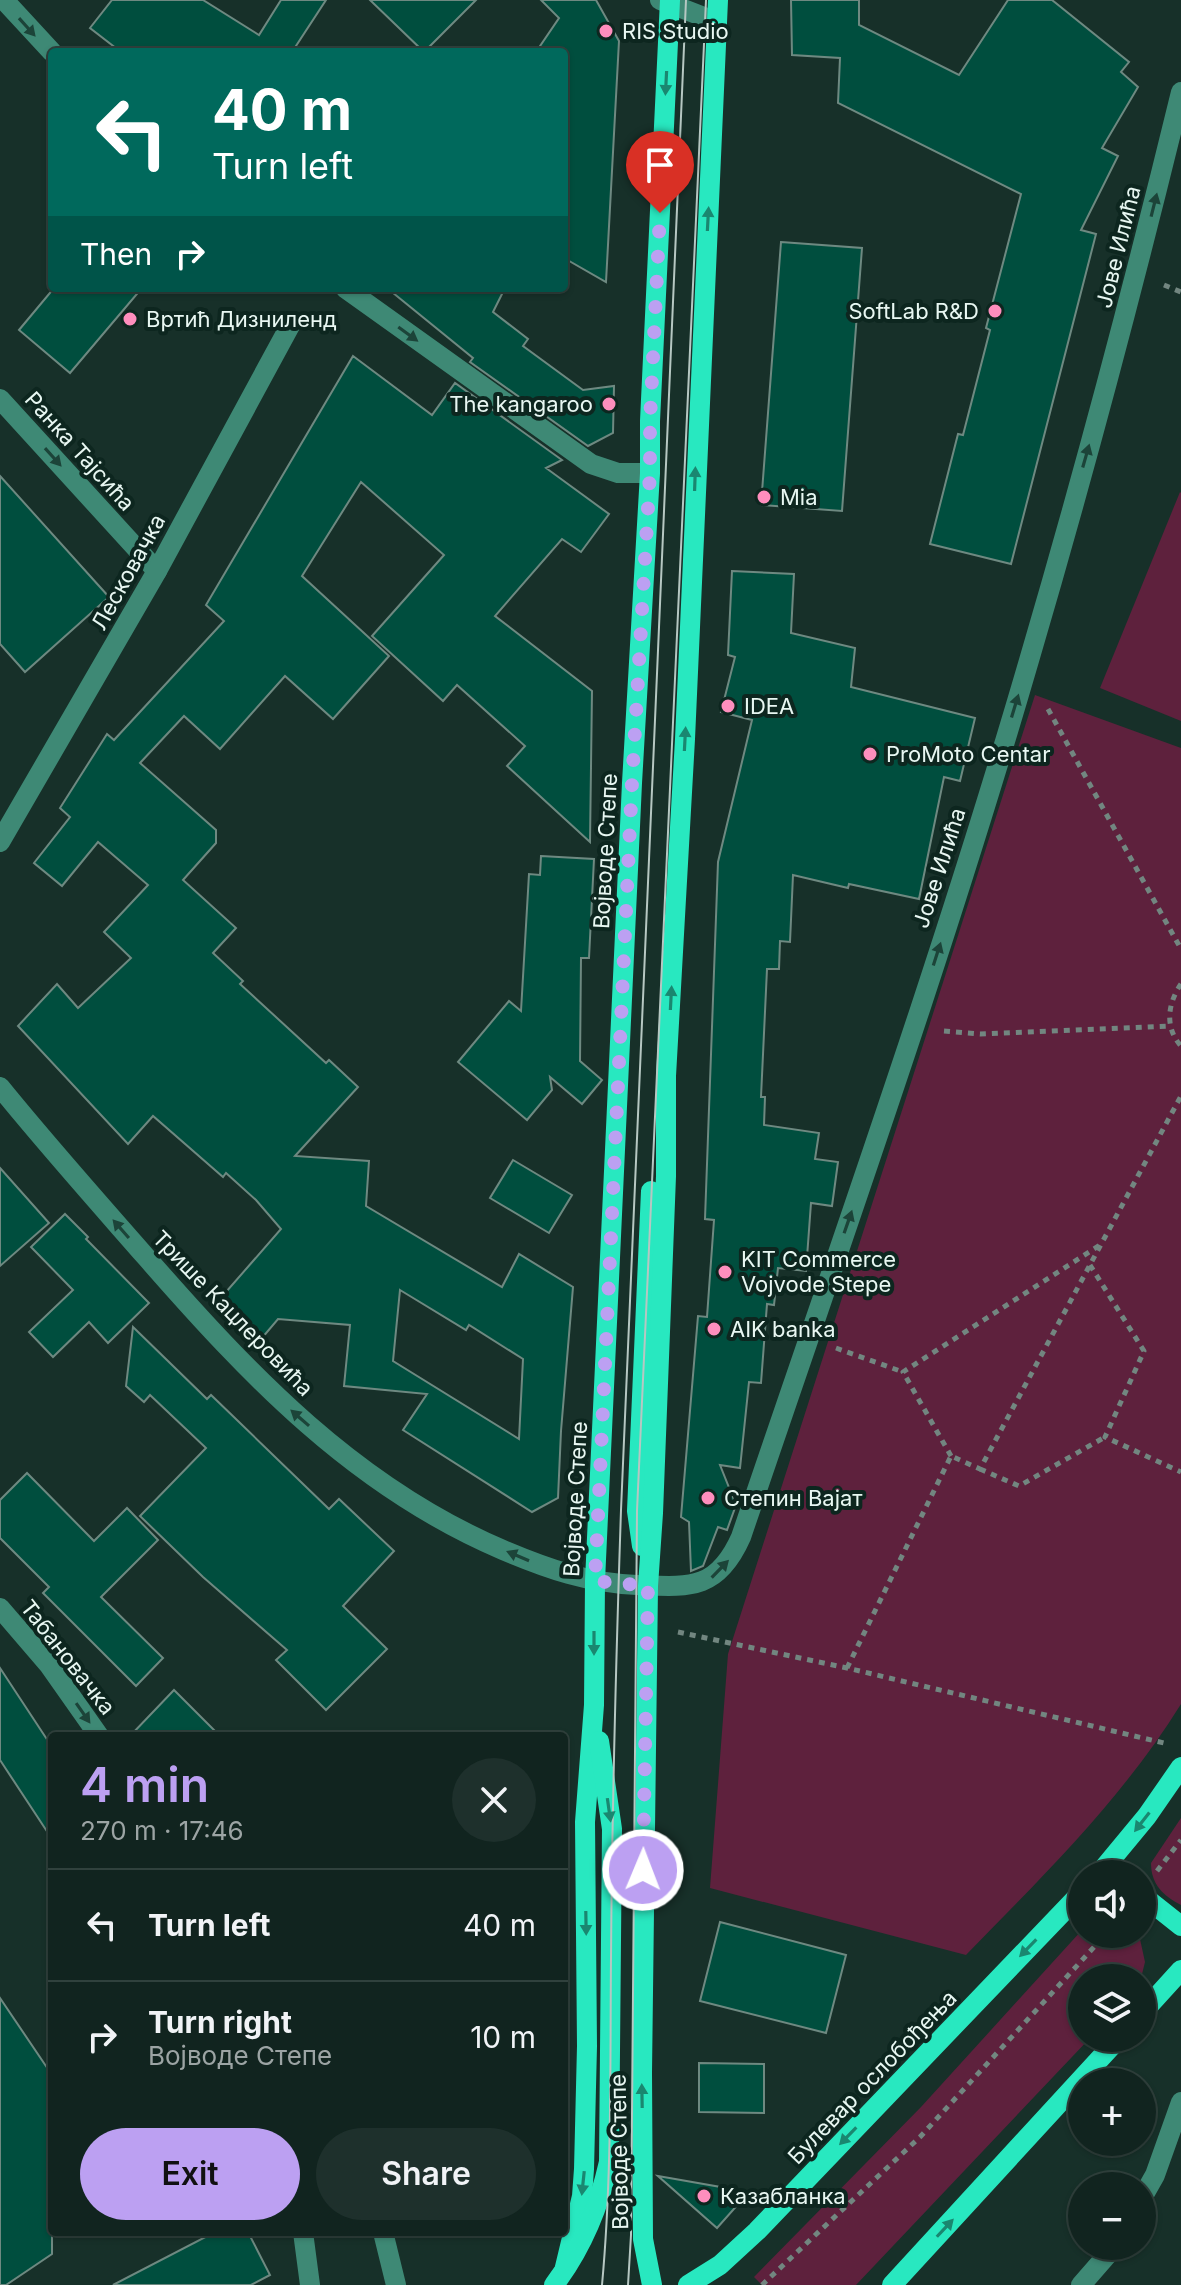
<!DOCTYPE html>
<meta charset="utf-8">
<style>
:root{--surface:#11241f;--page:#1e302c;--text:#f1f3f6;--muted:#9ca4a4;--line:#30413d;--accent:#bca0f2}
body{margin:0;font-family:Inter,sans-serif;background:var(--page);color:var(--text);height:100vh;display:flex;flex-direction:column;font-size:30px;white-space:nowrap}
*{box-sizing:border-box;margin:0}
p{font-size:26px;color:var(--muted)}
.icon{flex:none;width:44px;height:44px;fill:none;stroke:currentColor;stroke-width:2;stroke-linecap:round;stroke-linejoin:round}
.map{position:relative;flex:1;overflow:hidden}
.details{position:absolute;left:48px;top:1732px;width:520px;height:504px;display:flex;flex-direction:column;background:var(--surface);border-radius:8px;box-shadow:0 2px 6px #0004,0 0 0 2px var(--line)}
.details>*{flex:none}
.guide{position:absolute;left:48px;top:48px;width:520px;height:244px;border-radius:8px;box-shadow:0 2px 6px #0004,0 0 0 2px var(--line);background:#00695c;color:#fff;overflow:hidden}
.fabs{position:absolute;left:1068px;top:1860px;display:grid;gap:16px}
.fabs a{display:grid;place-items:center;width:88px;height:88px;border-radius:50%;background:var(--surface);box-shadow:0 2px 6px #0004,0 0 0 2px var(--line);font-size:40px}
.pin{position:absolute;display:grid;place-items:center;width:68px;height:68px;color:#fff;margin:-82px -34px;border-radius:50% 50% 50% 0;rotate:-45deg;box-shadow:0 0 8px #0007}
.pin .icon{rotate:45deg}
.me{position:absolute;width:88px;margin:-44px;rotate:1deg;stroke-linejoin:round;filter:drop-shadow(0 0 6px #0008)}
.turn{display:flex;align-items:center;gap:28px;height:168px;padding:0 32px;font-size:36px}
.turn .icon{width:104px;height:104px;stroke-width:2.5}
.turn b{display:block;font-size:56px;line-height:68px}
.then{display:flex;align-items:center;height:76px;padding:0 32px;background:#0003;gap:16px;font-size:30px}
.round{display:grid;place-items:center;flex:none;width:84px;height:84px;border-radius:42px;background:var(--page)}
.headline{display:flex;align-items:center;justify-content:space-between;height:136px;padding:0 32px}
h1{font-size:48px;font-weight:600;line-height:60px;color:var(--accent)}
.cta{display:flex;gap:16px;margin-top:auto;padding:16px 32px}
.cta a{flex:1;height:92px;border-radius:48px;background:var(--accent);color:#111;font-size:32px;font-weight:600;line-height:92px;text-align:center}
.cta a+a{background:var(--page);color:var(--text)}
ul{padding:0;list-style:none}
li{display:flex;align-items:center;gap:24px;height:112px;padding:0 32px;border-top:2px solid var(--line)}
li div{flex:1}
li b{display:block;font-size:30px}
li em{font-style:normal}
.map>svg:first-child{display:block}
</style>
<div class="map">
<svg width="1181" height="2285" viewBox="0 0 1181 2285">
<rect width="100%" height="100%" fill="#173029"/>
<g fill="#5e213d">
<polygon points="1180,492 1181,493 1181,721 1100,688"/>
<path d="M1035,695L1181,748V1704C1122,1799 1043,1876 966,1955L710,1888L728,1654Z"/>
<path d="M1181,1818V1905C1163,1896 1151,1884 1151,1863Z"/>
<polygon points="1082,1930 1082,1934 1133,1934 1140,1939 1145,1962 1141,1978 1082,1978 1082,2038 1090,2038 856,2285 762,2285 754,2277 921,2107"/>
</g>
<g fill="#004e3e" stroke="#6e8981" stroke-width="2" fill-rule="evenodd">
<polygon points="112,0 203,0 259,35 281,0 326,0 292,52 121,52 90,28"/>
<polygon points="370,0 476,0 424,52"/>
<polygon points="541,0 596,0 619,41 606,282 564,258 564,52 536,52 559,18"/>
<polygon points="791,0 859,0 859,25 959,75 1008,0 1052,0 1129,62 1121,72 1138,87 1102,148 1118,156 1081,230 1096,234 1011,564 930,544 958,434 963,435 990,330 986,328 1021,194 838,103 840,58 792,55"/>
<polygon points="781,242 862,248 842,511 761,505"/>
<polygon points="54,288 142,288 70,373 19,330"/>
<polygon points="387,288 505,288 493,312 528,339 523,346 583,390 614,386 613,433 588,446 470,362 473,358"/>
<path d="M353,356L432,415L455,383L562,460L546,468L609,514L581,552L562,539L495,616L592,691L590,842L507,766L525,746L457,685L443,701L372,636L444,555L361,482L302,576L389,656L333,719L285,676L220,749L184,716L140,763L216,830V843L183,880L236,928L213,953L243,981L240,984L326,1063L329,1060L358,1087L295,1156L369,1161L366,1206L502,1287L519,1254L573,1287L561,1431L558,1498L532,1512L403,1430L427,1394L344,1386L350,1325L278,1319L262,1338L219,1300L281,1229L256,1200L226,1173L223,1177L153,1116L128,1144L18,1026L57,984L78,1008L131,958L104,932L148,885L98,842L62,886L34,863L70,817L60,808L107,734L114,740L224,621L206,605ZM400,1290L466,1330L469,1325L523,1359L519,1439L393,1361Z"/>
<polygon points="0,476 109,597 25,672 0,644"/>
<polygon points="732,571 794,574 791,633 855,648 851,687 975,718 960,781 944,777 919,899 849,884 848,888 793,875 790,942 780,941 779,969 767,969 761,1097 765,1097 764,1125 819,1133 815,1159 838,1162 832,1206 811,1203 806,1271 778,1268 774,1305 767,1304 761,1383 749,1382 740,1468 720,1465 736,1505 727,1530 718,1527 703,1566 691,1571 689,1522 681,1517 698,1316 707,1317 714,1220 705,1219 718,862 752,720 721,712 735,657 728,655"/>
<polygon points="541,856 594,859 589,958 581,958 580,1061 602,1080 582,1104 550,1077 552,1090 527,1120 458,1062 509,1001 521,1011 529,874 540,875"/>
<polygon points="513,1160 572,1195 549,1233 490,1198"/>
<polygon points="0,1168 49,1223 0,1266"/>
<polygon points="65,1214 88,1237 86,1239 149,1303 108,1343 89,1322 53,1357 29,1332 73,1290 31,1247"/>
<polygon points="133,1327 207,1399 211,1395 329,1509 339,1499 394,1551 343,1606 387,1649 326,1710 276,1660 287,1650 203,1577 140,1516 206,1448 150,1395 144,1402 126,1386"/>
<polygon points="27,1473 94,1541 127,1508 158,1540 101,1597 163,1658 136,1686 43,1593 49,1587 0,1538 0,1500"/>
<polygon points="0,1668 52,1747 52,1839 0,1760"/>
<polygon points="174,1690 220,1736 130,1736"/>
<polygon points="720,1922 846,1955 826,2033 700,2001"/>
<polygon points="0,1998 52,2075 52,2254 6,2285 0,2285"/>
<polygon points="699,2063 764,2064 764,2113 699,2112"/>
<polygon points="658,2176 749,2192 717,2228"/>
<polygon points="215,2232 248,2232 270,2275 251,2285 113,2285"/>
</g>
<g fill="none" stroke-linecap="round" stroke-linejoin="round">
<g stroke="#728680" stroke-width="5" stroke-dasharray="6 6" stroke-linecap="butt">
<polyline points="1164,285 1181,292"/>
<polyline points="1048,709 1181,949"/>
<path d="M1181,984C1168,1003 1164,1027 1181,1046"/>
<polyline points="944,1031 980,1034 1170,1026"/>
<polyline points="1090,1265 1144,1351 1105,1437 1181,1472"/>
<polyline points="836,1348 903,1372"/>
<polyline points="951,1456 903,1372 1100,1245"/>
<polyline points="980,1469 1019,1486 1105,1437"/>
<polyline points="678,1632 847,1668 1164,1743"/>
<polyline points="847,1668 951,1456 980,1469 1181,1096"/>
<polyline points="1157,1871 1181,1840"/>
<polyline points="762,2285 920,2137 1106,1934"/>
</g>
<g stroke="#3e8975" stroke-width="20">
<polyline points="4,0 52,52"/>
<polyline points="660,0 717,22"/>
<polyline points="345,288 591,464 618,473 650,473"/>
<polyline points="0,399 157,571"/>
<polyline points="0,842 157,571 292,322"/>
<path d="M0,1087C47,1145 97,1201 146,1257C250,1376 355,1487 503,1550C548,1569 588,1583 637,1585C689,1587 717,1591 741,1537C840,1245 944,953 1030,657C1085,470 1135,281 1181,92"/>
<polyline points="0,1608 49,1665 99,1736"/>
<polyline points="1142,2198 1155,2175 1181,2102"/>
<polyline points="303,2232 310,2285"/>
<polyline points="383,2232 396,2285"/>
<polyline points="1081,2285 1115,2246"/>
</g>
<g stroke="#28e8c0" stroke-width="20">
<polyline points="642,1546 637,1511 651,1191"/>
<polyline points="1099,1874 1147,1816 1181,1767"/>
<polyline points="1142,1895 1181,1926"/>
<polyline points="1142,2013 1181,1970"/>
<polyline points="565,2267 582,2196 584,2169 587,2046 585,1822 594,1705 595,1581 632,783 650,473 650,421 670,0"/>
<path d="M554,2285C582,2248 599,2207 609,2162L612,1829L599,1741"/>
<polyline points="652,2285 643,2239 642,2073 648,1586 653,1513 666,1176 666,1076 685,739 718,0"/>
<polyline points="688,2285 720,2265 757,2231 1082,1892"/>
<polyline points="892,2285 1119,2038"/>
</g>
<g stroke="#b6c7c2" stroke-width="2">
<path d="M602,2285C612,2177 610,2067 611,1958C612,1808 616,1659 621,1510L686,0"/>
<polyline points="628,2285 631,2235 637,1511 706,0"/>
</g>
</g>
<defs><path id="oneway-solid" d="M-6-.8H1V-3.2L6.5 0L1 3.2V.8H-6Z" transform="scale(2)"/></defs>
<g fill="#1c4439">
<use href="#oneway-solid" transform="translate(27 27) rotate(48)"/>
<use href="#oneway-solid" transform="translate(1154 205) rotate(-76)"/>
<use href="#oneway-solid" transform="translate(408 334) rotate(36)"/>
<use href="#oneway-solid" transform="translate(1086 456) rotate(-74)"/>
<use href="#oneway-solid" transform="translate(53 457) rotate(48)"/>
<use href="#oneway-solid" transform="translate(1015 706) rotate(-73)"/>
<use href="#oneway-solid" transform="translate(937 954) rotate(-72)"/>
<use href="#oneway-solid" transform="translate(848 1222) rotate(-71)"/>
<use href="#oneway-solid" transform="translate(121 1229) rotate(-131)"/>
<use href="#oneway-solid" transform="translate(300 1418) rotate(-139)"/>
<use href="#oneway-solid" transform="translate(518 1556) rotate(-157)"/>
<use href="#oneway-solid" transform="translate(720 1569) rotate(-46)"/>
<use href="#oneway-solid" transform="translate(83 1713) rotate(55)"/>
</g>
<g fill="#1a8770">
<use href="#oneway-solid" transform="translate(666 83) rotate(93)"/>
<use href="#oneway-solid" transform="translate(708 219) rotate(-87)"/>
<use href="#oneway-solid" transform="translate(695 479) rotate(-88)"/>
<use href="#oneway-solid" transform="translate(685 739) rotate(-87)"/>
<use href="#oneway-solid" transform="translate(671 998) rotate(-87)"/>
<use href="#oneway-solid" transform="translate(594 1643) rotate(90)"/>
<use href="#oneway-solid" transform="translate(609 1810) rotate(82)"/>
<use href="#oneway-solid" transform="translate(1142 1822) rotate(128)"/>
<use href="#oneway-solid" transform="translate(586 1923) rotate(89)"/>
<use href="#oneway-solid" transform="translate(1028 1948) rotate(134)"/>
<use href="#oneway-solid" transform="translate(642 2096) rotate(-91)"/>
<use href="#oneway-solid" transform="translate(848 2136) rotate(134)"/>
<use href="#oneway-solid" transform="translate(583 2183) rotate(96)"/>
<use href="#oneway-solid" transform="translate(945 2228) rotate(-47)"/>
</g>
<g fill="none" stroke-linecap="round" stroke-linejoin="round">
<polyline stroke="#bca0f2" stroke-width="14" stroke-dasharray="0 25.2" points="643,1870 648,1586 595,1581 632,783 650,473 650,421 660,213"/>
</g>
<g fill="#fe8ebd" stroke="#0d261f" stroke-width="3">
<circle cx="606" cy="31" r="8"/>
<circle cx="995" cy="311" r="8"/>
<circle cx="130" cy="319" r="8"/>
<circle cx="609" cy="404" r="8"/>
<circle cx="764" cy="497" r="8"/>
<circle cx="728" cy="706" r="8"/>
<circle cx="870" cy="754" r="8"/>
<circle cx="725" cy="1272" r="8"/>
<circle cx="714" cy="1329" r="8"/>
<circle cx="708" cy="1498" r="8"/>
<circle cx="704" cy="2196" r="8"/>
</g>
<g text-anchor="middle" stroke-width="8" stroke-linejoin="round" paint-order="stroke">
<g font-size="22" fill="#e8f7f2" stroke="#0d261f" text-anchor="start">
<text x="622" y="39">RIS Studio</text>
<text x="979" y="319" text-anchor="end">SoftLab R&amp;D</text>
<text x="146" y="327">Вртић Дизниленд</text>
<text x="593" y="412" text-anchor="end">The kangaroo</text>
<text x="780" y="505">Mia</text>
<text x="744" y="714">IDEA</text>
<text x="886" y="762">ProMoto Centar</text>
<text x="741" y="1267">KIT Commerce<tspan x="741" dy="25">Vojvode Stepe</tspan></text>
<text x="730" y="1337">AIK banka</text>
<text x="724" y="1506">Степин Вајат</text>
<text x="720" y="2204">Казабланка</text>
</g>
<g font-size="22" fill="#e8f7f2" stroke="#0d261f">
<text transform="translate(1118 247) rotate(-76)" y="8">Јове Илића</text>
<text transform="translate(80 451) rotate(48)" y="8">Ранка Тајсића</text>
<text transform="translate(128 572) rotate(-61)" y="8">Лесковачка</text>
<text transform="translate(605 851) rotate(-87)" y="8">Војводе Степе</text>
<text transform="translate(939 868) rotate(-72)" y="8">Јове Илића</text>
<text transform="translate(233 1313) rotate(46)" y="8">Трише Кацлеровића</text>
<text transform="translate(575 1499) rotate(-87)" y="8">Војводе Степе</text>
<text transform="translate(68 1657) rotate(52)" y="8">Табановачка</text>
<text transform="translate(872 2077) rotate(-46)" y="8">Булевар ослобођења</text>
<text transform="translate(619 2152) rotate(-91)" y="8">Војводе Степе</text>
</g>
</g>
</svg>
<div class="fabs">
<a><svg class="icon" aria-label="sound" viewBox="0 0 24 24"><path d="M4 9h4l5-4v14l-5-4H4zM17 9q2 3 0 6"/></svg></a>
<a><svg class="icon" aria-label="layers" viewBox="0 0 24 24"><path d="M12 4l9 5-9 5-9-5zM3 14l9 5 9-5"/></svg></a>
<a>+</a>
<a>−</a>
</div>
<div class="pin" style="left:660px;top:213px;background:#d93025"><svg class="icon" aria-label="arrive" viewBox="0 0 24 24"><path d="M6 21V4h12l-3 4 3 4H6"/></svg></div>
<svg class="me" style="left:643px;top:1870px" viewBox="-20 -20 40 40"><circle r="17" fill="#bca0f2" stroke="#fff" stroke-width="3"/><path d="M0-11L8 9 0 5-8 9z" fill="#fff"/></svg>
<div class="guide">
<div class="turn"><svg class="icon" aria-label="left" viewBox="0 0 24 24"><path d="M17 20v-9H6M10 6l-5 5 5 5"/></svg><div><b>40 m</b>Turn left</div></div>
<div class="then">Then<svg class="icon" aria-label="right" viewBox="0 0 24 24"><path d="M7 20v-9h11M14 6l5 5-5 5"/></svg></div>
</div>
<section class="details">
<div class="headline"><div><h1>4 min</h1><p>270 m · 17:46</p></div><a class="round"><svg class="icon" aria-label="close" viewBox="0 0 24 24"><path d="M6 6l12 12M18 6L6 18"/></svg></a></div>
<ul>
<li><svg class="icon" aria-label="left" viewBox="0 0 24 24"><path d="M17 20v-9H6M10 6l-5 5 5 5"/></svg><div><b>Turn left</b></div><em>40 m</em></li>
<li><svg class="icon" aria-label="right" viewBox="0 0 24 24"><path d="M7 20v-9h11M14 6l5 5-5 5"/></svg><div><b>Turn right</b><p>Војводе Степе</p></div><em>10 m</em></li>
</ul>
<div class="cta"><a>Exit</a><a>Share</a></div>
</section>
</div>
